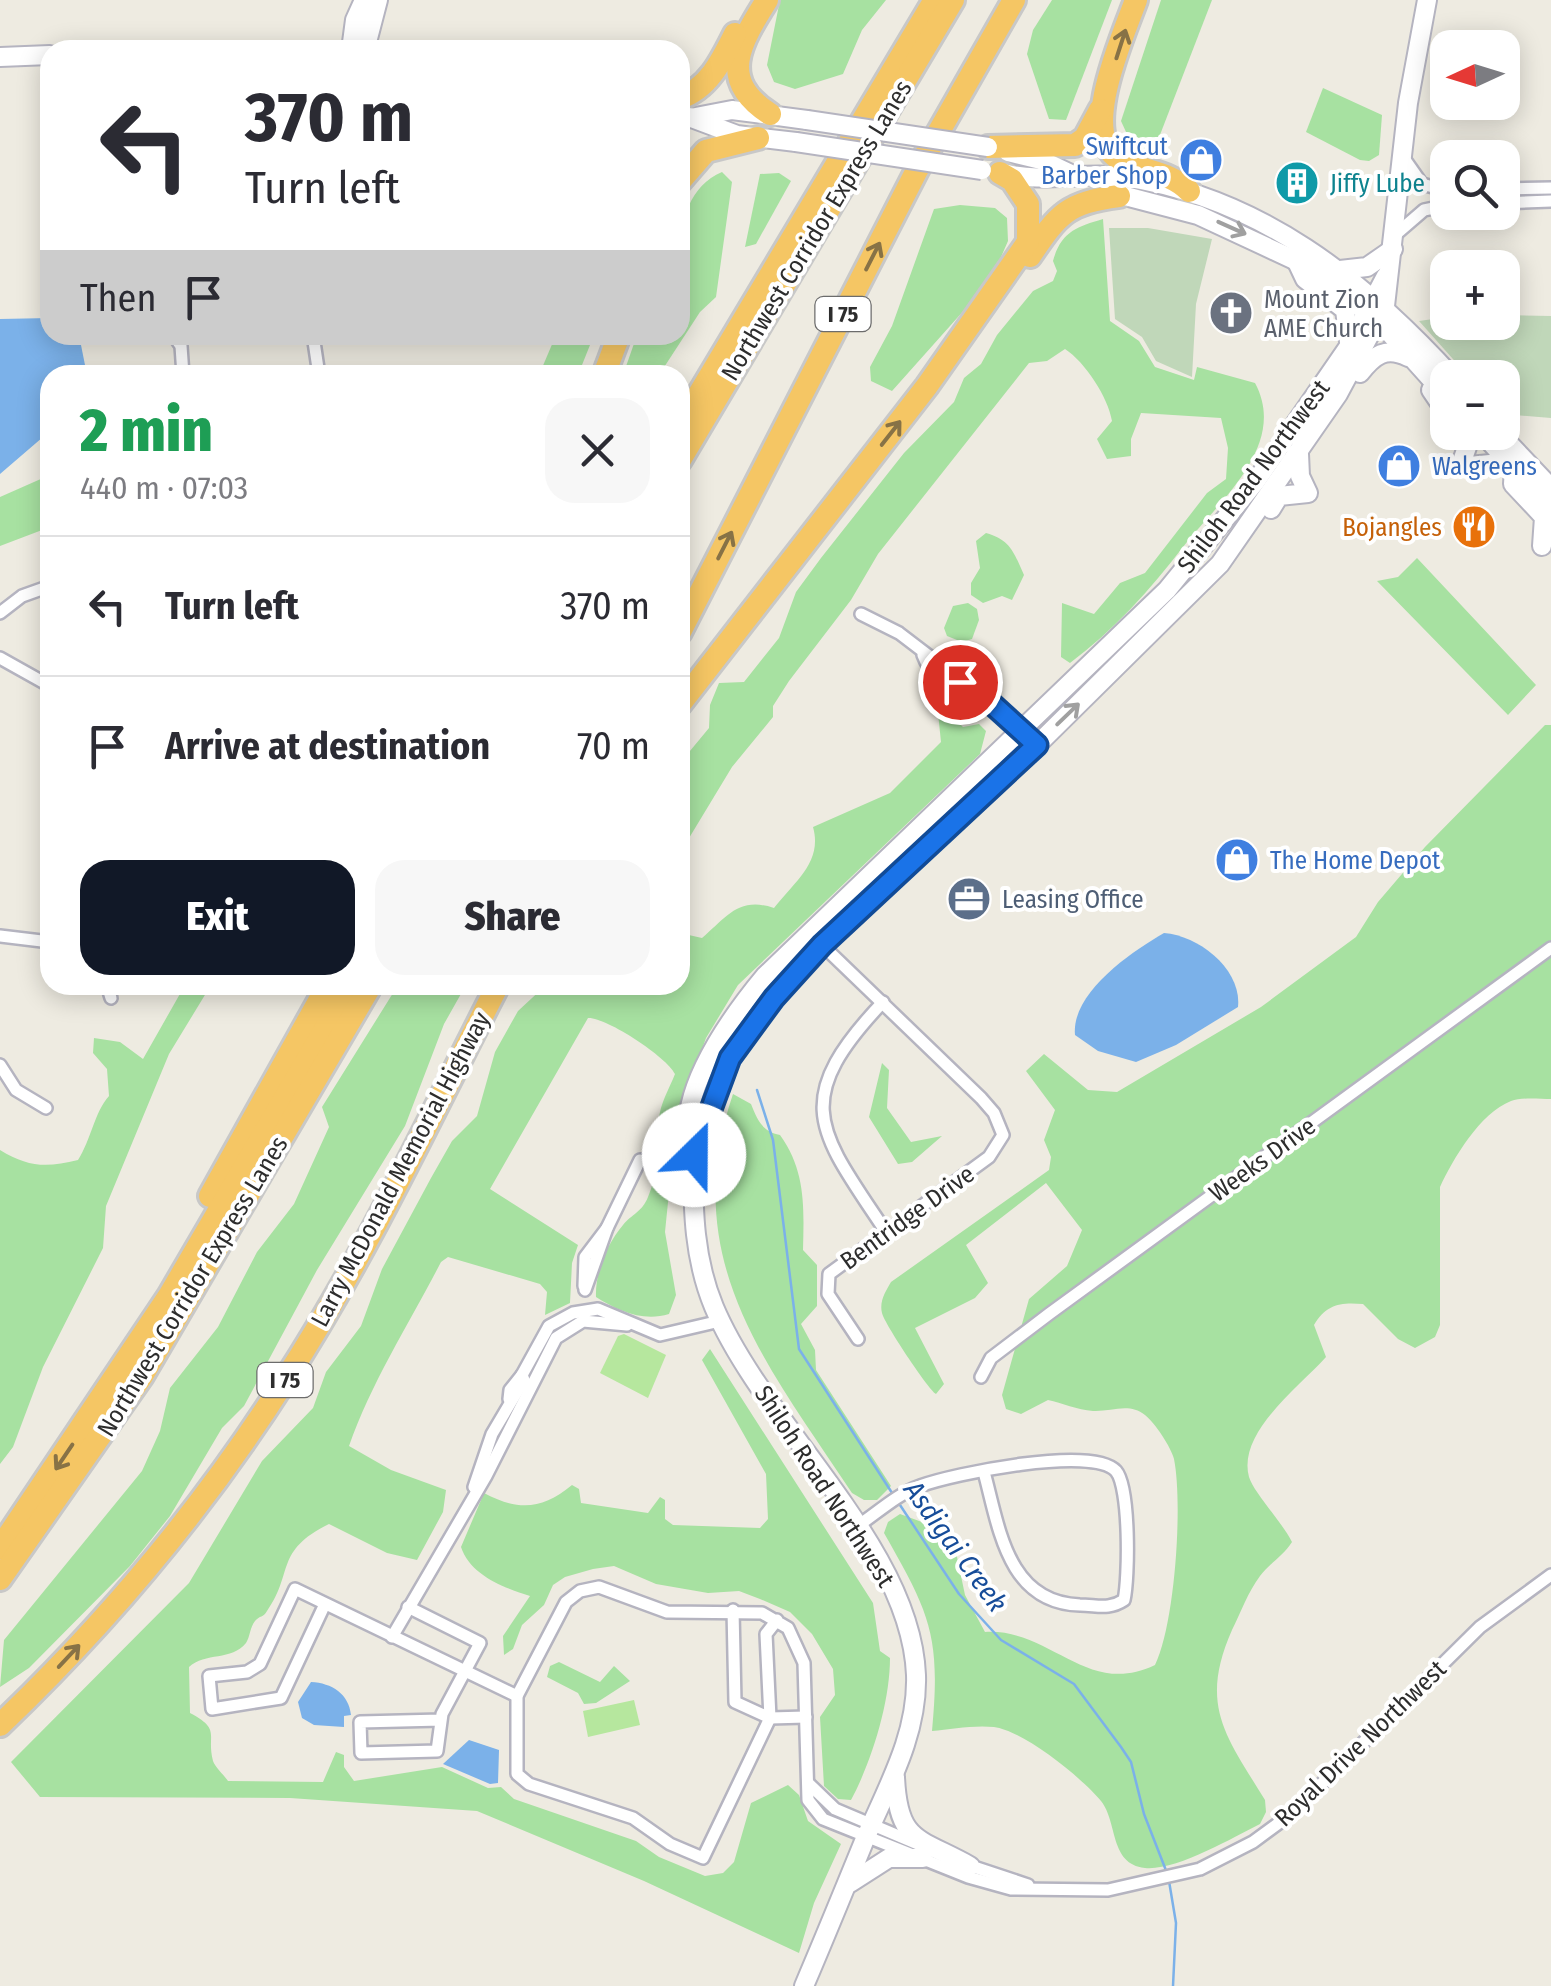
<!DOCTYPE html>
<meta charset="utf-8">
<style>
:root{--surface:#fff;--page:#f7f7f7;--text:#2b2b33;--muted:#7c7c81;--line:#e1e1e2;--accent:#111827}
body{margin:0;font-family:"Fira Sans Condensed",sans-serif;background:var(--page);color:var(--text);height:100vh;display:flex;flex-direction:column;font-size:38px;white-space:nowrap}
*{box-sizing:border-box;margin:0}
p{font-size:32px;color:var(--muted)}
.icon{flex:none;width:55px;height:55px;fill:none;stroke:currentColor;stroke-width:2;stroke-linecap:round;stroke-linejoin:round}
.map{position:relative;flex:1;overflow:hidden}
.panel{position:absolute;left:40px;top:365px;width:650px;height:630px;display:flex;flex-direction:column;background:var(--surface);border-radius:30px;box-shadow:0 5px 25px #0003}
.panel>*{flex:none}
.banner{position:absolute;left:40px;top:40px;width:650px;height:305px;border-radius:30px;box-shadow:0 5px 25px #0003;background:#fff;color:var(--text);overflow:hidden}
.needle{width:65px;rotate:266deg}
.buttons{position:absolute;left:1430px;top:30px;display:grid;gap:20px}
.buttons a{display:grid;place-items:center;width:90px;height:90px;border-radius:20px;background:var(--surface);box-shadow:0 5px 25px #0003;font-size:50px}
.pin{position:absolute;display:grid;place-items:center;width:85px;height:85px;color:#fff;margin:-42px;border:5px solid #fff;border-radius:50%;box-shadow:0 2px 10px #0007}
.me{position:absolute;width:110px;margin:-55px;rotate:23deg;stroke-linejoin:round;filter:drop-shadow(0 0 8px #0008)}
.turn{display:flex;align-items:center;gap:35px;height:210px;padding:0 40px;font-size:45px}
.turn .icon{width:130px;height:130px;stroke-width:2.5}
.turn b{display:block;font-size:70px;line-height:85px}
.then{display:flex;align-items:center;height:95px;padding:0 40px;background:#0003;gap:20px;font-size:38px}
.round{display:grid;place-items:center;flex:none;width:105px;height:105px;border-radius:30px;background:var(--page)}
.headline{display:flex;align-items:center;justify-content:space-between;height:170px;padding:0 40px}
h1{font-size:60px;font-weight:800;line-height:75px;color:#1e9e55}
.button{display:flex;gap:20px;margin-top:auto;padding:20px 40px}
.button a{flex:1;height:115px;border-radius:30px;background:var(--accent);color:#fff;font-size:40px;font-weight:800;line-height:115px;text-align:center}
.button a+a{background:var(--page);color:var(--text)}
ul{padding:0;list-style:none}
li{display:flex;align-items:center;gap:30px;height:140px;padding:0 40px;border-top:2px solid var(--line)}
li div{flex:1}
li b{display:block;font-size:38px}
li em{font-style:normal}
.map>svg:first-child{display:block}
</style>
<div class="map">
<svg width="1551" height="1986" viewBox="0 0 1551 1986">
<rect width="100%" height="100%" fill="#eeebe1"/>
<g fill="#a7e1a1">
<polygon points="780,0 886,0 862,30 843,74 795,89 774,82 767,65"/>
<polygon points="1052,0 1112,0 1066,120 1049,119 1027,54 1033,30"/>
<polygon points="1161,0 1212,0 1153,153 1132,145 1121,121"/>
<polygon points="1323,88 1382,115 1379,155 1369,161 1360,160 1306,132"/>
<path d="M722,172L732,182L716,297L700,312L659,375H623L637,335H680C680,285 665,196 722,172Z"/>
<polygon points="779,173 791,181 756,244 745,247 760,174"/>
<polygon points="960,205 995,208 1007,218 1008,241 991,280 892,391 871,381 870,367 892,326 934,209"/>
<path d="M1103,219L1110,321L1139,341L1155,367L1194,380L1197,367L1255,383C1289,446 1217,503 1183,547C1150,590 1113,631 1070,663L1061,657L1062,603L1094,614L1120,583L1145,573L1207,493L1226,479L1228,448L1221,418L1141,413L1131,439V456L1107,459L1097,439L1112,421C1108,397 1085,362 1065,349L1047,361L1029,363L878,554L851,600L789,681L773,706V717L732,767L680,853V763L709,728L710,705L719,683L744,682L779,638L796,592L821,558L904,453L954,402L964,378L981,364L997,335L1033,291L1053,281L1057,271L1053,261C1061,232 1076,227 1103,219Z"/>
<polygon points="556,335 594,335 578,375 539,375"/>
<polygon points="43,478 41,513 50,518 50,527 0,546 0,497"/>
<path d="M986,533C1011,540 1014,553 1024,575L1012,600L1002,596L983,603L971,595V583L980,568L976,541Z"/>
<polygon points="1417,558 1536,685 1508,715 1377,581 1398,577"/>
<polygon points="968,603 977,609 979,620 972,639 962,642 947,636 944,628 953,606"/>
<path d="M935,684L944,689L956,720L963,727L979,724L986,731L980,754L738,985L706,1038L676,1123L665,1232L676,1295L669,1314C643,1322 618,1311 596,1297C595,1272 607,1244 623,1225C632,1214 642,1212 648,1197C660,1169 656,1147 659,1119C660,1104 669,1089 675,1074C667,1057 606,1017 588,1018L490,1189L578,1245L572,1263L570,1303L545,1315L547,1292L540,1284L448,1257L441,1262C410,1322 372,1381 349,1446L391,1470L446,1490L443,1512L417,1560L387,1553L329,1524C274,1551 294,1573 267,1611C263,1618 260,1615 255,1621C250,1627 250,1637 246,1643C232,1661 205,1652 189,1667L190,1713C222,1730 206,1734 213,1761C215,1767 224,1775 228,1781L323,1782L336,1752L344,1755V1767L354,1781L442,1767L488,1788L501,1787L514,1799L636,1841L659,1857L705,1876L723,1873L734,1862L751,1803L788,1785L799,1795L808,1821L841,1844L814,1903L799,1953L644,1881L477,1811L290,1798L40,1797L11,1762L189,1583L262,1461L313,1408L326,1372L361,1326L382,1269L431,1178L452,1141L477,1116L495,1052L518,1011L546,985H680V933L702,938C726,918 738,896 774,908C794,882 823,862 813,827L890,793L941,742L938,713L927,703V692Z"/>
<path d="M1545,725H1551V1099C1540,1099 1521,1097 1511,1101C1480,1113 1453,1159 1440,1187V1325L1435,1337L1415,1348L1398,1339L1363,1304C1341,1302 1326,1304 1314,1325L1326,1357C1299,1387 1237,1433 1249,1477C1254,1493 1282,1522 1292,1542C1283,1556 1270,1563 1260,1576C1248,1592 1241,1612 1232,1630C1199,1705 1225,1735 1265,1800L1266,1812L1260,1824C1232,1838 1176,1871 1145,1868C1109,1864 1118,1822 1101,1801C1082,1778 1024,1731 994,1727C974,1725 951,1729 932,1731C941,1635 930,1614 884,1533L888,1522L900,1514L952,1533L965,1595L985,1632C1051,1628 1087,1698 1155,1665C1175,1624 1183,1504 1174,1459C1171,1447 1155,1423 1145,1415C1129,1402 1111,1412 1093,1411C1077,1410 1062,1403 1048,1400L1021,1414L1006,1409L1002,1395L1029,1299L1067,1266L1082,1230L1046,1183L966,1245L988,1283L975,1298L915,1328L944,1384L936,1394C928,1389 884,1323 882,1313C879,1301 886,1291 891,1282L1049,1170L1051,1157L1044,1140L1055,1110L1026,1071L1044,1054L1088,1090L1117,1092L1261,1007L1356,937L1378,902L1425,847Z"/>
<path d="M185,985H211L169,1054L106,1206L103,1248L43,1367L13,1447L0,1464V1150C28,1167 46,1168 78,1160C91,1140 94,1113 109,1096L107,1069L93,1053L94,1038L120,1042L143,1059Z"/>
<polygon points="398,985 466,985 444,1024 405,1126 317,1270 244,1406 222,1428 170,1516 130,1566 29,1668 0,1687 4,1640 142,1471 160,1431 170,1388 218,1327 257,1252 294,1204 329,1127 322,1107"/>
<polygon points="882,1063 889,1070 887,1108 911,1142 942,1136 912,1162 898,1164 869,1117"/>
<path d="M733,1094L751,1104C758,1121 762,1131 780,1135C806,1171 804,1208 803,1250L817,1265V1306L801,1324L815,1350L816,1370L891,1486L877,1500H864L852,1493C766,1363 677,1259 733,1094Z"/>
<path d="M710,1349L873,1603L880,1651L890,1658C890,1702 872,1761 851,1800L838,1799L824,1786L820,1717L835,1695L833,1669L812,1634L790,1612L760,1599L739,1591L708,1593L656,1584L614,1566L593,1569L565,1577L553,1585L544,1605L522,1625L513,1649L504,1655L503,1636L530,1596C504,1588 470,1575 461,1547L484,1493C518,1511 542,1510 572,1485L579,1489L581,1503L648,1513L660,1497L665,1500V1519L673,1525L760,1528L768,1519L766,1474L702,1360Z"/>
<polygon points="559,1662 600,1682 614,1666 630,1681 596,1703 584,1704 578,1693 547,1677 550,1666"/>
</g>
<g fill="#c0d7b9">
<polygon points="1109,228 1148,228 1212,239 1196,304 1192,377 1156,361 1142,337 1115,319"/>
<polygon points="1503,315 1551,316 1551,418 1503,414 1502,378 1469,377 1419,321 1447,317 1448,322 1502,322"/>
</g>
<g fill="#b6e79e">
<polygon points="624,1334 666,1355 648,1398 600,1373 618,1336"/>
<polygon points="634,1700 640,1725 588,1737 583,1711"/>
</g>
<g fill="#7bb1e9">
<polygon points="50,318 50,335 79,335 87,375 50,375 50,431 0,474 0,319"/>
<path d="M1164,933C1200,936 1242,970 1238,1007L1176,1045L1136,1062L1098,1051L1075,1035C1071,993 1131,952 1164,933Z"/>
<path d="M311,1682C332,1683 349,1694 351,1715L344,1716V1727L314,1725L302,1718L298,1702Z"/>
<polygon points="469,1740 499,1750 498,1783 490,1784 443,1764"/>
</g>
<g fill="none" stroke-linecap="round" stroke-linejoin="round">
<g stroke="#7bb1e9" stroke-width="2.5">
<polyline points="757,1090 773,1140 799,1349 894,1496"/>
<polyline points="898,1502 959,1594 1001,1640 1074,1684 1121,1747 1131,1762 1144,1814 1167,1873"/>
<polyline points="1169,1881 1176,1923 1173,1986"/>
</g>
<defs>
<g id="street">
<polyline points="1403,157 1422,184 1448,191"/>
<polyline points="1502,189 1551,188"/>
<polyline points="1502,203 1551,201"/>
<polyline points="1395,235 1424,210 1448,205"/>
<polyline points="313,335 319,375"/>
<polyline points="174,336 181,346 183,375"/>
<polyline points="0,613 22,596 50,586"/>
<polyline points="861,614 899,633 992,704 1037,745"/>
<path d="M923,655C929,671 938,682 956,682"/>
<polyline points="0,658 50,686"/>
<polyline points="0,936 50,942"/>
<polyline points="819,942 981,1098 994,1113 1003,1135 989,1157 829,1274 828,1294 858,1339"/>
<polyline points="107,985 111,998"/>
<path d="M883,1002C788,1102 819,1131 886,1232"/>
<polyline points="0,1065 16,1090 46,1108"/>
<polyline points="584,1286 585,1257 607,1228"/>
<polyline points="585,1290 607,1228 640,1160"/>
<polyline points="981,1377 991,1358 1049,1314 1551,948"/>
<polyline points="509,1399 510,1390 522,1375"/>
<polyline points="474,1487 492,1434 524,1380 522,1375 549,1326 573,1313 598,1309 660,1335 720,1321"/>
<path d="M856,1527C876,1514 897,1494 920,1486C952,1474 1093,1445 1116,1471C1130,1487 1129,1578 1124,1600C1109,1610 1097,1605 1080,1605C1007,1603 999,1527 984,1472"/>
<polyline points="325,1604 281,1698 212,1709 209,1676 247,1672 260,1664 295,1589 517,1696"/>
<polyline points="408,1607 480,1643 442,1714 437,1751 361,1753 360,1722 441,1720"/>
<polyline points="733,1610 735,1702 770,1718 806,1717"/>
<polyline points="777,1620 766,1634 770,1718 703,1858 670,1844 633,1818 529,1784 517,1774 517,1696 566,1602 580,1591 599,1587 667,1612 762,1613 788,1628 804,1663 808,1800 823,1819 968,1877 1011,1889 1108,1890 1200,1869 1253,1842 1291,1814 1480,1627 1551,1575"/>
<polyline points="392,1637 486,1476 556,1338 583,1321 627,1325"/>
<polyline points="808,1783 835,1809 920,1845"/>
<polyline points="965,1864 1028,1885"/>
</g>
<g id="secondary">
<polyline points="351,50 355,20 364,0"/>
<polyline points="365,50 378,0"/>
<polyline points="0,57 50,55"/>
<polyline points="689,117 737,135 796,142"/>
<polyline points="680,120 732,110 807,120"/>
<polyline points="1008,152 1041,160 1077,177"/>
<path d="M1003,173C1044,184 1083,171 1125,177C1260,198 1363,279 1453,378"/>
<polyline points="1110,192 1198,215 1316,270 1387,330 1448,398"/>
<polyline points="1296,260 1305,279 1345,310 1349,342"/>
<polyline points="1340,270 1367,267 1393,249"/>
<path d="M1360,373C1374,355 1386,346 1408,357"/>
<polyline points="1431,390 1448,415"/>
<polyline points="1462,432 1467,447 1460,467 1510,462"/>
<polyline points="1481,432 1551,508"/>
<polyline points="1498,432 1551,488"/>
<polyline points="1514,467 1513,484 1544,517 1542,546"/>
<polyline points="1271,509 1279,496 1308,493 1300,476 1299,454"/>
<polyline points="694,1155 731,1058 774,998 822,945 1037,745 1220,564 1338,394 1385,306 1408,103 1427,0"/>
<path d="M895,1777C898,1843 918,1837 970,1866"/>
<polyline points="850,1883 889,1858 923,1858"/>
<path d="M804,1986C825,1937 845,1888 865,1839C888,1786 918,1734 916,1675C911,1546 764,1426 714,1307C694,1259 693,1211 693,1159C693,1147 687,1134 688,1122C691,1073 735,1012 765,976L1167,590L1256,481L1349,346L1386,276"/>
</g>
<g id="highway">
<path d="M767,0C740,43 717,80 770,114"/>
<path d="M1136,0C1123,36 1078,135 1119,159C1142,172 1170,171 1189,191"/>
<path d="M680,98C709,88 722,60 735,34"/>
<polyline points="988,147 1075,145 1085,138 1100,110"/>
<polyline points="680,181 706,151 758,138"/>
<path d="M1030,256C1059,213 1067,203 1119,196"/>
<polyline points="604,375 619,335"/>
<polyline points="680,426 933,3"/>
<polyline points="680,460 953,0"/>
<polyline points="680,632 917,170 1014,0"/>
<polyline points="680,704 927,386 1028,242 1028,204 1012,180 1000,173"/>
<polyline points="210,1196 328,985"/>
<polyline points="0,1548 169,1296 351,985"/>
<polyline points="0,1579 142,1376 371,985"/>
<path d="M0,1725C109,1621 204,1507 285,1380C366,1255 430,1117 498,985"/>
</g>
</defs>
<use href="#street" stroke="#b5b4c0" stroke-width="16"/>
<use href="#secondary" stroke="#b5b4c0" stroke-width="22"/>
<use href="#highway" stroke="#c8c8c8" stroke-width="28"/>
<use href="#street" stroke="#fff" stroke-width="11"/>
<use href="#secondary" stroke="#fff" stroke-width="18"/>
<use href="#highway" stroke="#f5c664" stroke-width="22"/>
<defs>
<g id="secondary-bridge">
<polyline points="807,120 988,147"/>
<polyline points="796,142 982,170"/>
</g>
</defs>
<use href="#secondary-bridge" stroke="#b5b4c0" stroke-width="22" stroke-linecap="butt"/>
<use href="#secondary-bridge" stroke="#fff" stroke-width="18"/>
</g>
<defs><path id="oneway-shaft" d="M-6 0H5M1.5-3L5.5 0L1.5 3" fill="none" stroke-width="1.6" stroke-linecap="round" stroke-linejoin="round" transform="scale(2.5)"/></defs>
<g stroke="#877246">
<use href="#oneway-shaft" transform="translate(1121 44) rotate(-72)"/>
<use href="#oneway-shaft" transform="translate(873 256) rotate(-63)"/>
<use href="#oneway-shaft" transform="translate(891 433) rotate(-52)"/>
<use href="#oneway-shaft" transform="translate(725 545) rotate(-63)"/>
<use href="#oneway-shaft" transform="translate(64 1457) rotate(124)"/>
<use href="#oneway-shaft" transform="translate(69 1656) rotate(-47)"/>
</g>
<g stroke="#a0a0a0">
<use href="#oneway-shaft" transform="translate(1232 228) rotate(24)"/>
<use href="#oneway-shaft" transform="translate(1068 714) rotate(-44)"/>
</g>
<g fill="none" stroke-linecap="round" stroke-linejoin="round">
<defs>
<polyline id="route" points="694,1155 730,1058 774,998 822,945 1037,745 992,704 960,682"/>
</defs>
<use href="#route" stroke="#114b97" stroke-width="25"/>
<use href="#route" stroke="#1a73e8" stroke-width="18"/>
</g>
<defs>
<symbol id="shop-disc" viewBox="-11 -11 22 22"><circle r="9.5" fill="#3f7fe0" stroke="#fff"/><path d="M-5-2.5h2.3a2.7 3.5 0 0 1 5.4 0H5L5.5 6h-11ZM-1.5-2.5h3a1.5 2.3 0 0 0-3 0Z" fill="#fff"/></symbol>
<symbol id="building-disc" viewBox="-11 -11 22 22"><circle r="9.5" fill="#0f9aa8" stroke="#fff"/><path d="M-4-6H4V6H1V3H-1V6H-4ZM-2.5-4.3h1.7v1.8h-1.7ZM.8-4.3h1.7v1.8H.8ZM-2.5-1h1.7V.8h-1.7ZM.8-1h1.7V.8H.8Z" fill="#fff"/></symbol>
<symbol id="church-disc" viewBox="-11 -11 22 22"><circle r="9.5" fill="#6b7280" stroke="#fff"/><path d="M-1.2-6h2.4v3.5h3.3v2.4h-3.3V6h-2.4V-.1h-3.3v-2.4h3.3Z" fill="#fff"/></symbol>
<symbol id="restaurant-disc" viewBox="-11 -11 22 22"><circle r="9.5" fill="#e8710a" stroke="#fff"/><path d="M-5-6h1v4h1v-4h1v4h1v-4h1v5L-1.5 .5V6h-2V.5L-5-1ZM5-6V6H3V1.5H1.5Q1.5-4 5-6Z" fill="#fff"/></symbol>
<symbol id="office-disc" viewBox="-11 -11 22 22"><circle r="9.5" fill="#5c6f8a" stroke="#fff"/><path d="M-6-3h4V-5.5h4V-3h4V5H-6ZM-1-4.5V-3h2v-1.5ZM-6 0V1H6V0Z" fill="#fff"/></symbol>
</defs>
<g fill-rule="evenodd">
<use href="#shop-disc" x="1176" y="135" width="50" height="50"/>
<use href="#building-disc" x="1272" y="158" width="50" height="50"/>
<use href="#church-disc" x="1206" y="288" width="50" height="50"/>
<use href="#shop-disc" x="1374" y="441" width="50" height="50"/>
<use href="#restaurant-disc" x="1449" y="502" width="50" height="50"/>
<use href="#shop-disc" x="1212" y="835" width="50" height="50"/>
<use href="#office-disc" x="944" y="874" width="50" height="50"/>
</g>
<g text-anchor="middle" stroke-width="8" stroke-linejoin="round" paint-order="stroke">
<g fill="#fff" stroke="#6c6c6c" stroke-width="2.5">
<rect x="815.5" y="297" width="55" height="34" rx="8"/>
<rect x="257.5" y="1363" width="55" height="34" rx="8"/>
</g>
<g font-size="22" font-weight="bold" fill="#2d2d2d">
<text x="843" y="322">I 75</text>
<text x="285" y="1388">I 75</text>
</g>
<g font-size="25" fill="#366cbe" stroke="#fff" text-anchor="start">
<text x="1168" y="155" text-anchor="end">Swiftcut<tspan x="1168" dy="29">Barber Shop</tspan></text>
<text x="1432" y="475">Walgreens</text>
<text x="1270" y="869">The Home Depot</text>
</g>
<g font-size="25" fill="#0d838f" stroke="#fff" text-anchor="start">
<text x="1330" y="192">Jiffy Lube</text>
</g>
<g font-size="25" fill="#2d2d2d" stroke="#fff">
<text transform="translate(816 230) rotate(-59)" y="9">Northwest Corridor Express Lanes</text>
<text transform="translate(1253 476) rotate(-53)" y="9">Shiloh Road Northwest</text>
<text transform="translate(1262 1159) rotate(-36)" y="9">Weeks Drive</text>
<text transform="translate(400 1169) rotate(-62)" y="9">Larry McDonald Memorial Highway</text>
<text transform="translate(907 1217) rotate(-36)" y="9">Bentridge Drive</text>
<text transform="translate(192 1286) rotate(-59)" y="9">Northwest Corridor Express Lanes</text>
<text transform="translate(825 1486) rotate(57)" y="9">Shiloh Road Northwest</text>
<text transform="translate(1360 1743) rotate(-44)" y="9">Royal Drive Northwest</text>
</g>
<g font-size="25" fill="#5b616d" stroke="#fff" text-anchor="start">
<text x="1264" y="308">Mount Zion<tspan x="1264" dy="29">AME Church</tspan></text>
</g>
<g font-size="25" fill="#c56008" stroke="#fff" text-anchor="end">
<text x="1442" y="536">Bojangles</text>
</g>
<g font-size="25" fill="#4e5e75" stroke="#fff" text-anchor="start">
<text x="1002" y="908">Leasing Office</text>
</g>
<g font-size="28" font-style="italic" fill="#164c99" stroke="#fff">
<text transform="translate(956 1546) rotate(54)" y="10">Asdigai Creek</text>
</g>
</g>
</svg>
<div class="buttons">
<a><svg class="needle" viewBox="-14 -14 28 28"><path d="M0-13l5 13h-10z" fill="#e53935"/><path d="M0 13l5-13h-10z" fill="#7c7c81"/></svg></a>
<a><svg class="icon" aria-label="search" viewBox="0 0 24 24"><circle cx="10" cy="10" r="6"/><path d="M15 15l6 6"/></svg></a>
<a>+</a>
<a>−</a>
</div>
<div class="pin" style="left:960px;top:682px;background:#d93025"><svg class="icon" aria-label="arrive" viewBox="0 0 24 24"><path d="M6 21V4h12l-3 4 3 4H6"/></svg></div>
<svg class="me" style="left:694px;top:1155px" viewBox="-20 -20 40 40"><circle r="19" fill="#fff"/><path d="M0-13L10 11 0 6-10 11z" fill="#1a73e8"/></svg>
<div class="banner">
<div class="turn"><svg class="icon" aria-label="left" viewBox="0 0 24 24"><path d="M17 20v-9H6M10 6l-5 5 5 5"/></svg><div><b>370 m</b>Turn left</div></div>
<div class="then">Then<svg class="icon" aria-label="arrive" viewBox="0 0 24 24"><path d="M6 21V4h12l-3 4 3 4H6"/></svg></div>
</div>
<section class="panel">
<div class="headline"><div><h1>2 min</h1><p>440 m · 07:03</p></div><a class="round"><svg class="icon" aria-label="close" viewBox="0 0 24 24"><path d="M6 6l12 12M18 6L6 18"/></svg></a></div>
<ul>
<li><svg class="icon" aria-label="left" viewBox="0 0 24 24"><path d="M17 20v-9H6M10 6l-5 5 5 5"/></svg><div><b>Turn left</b></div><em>370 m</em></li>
<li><svg class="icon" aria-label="arrive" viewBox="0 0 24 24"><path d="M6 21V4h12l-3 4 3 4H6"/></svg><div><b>Arrive at destination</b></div><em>70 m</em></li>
</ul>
<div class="button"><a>Exit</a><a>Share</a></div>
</section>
</div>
